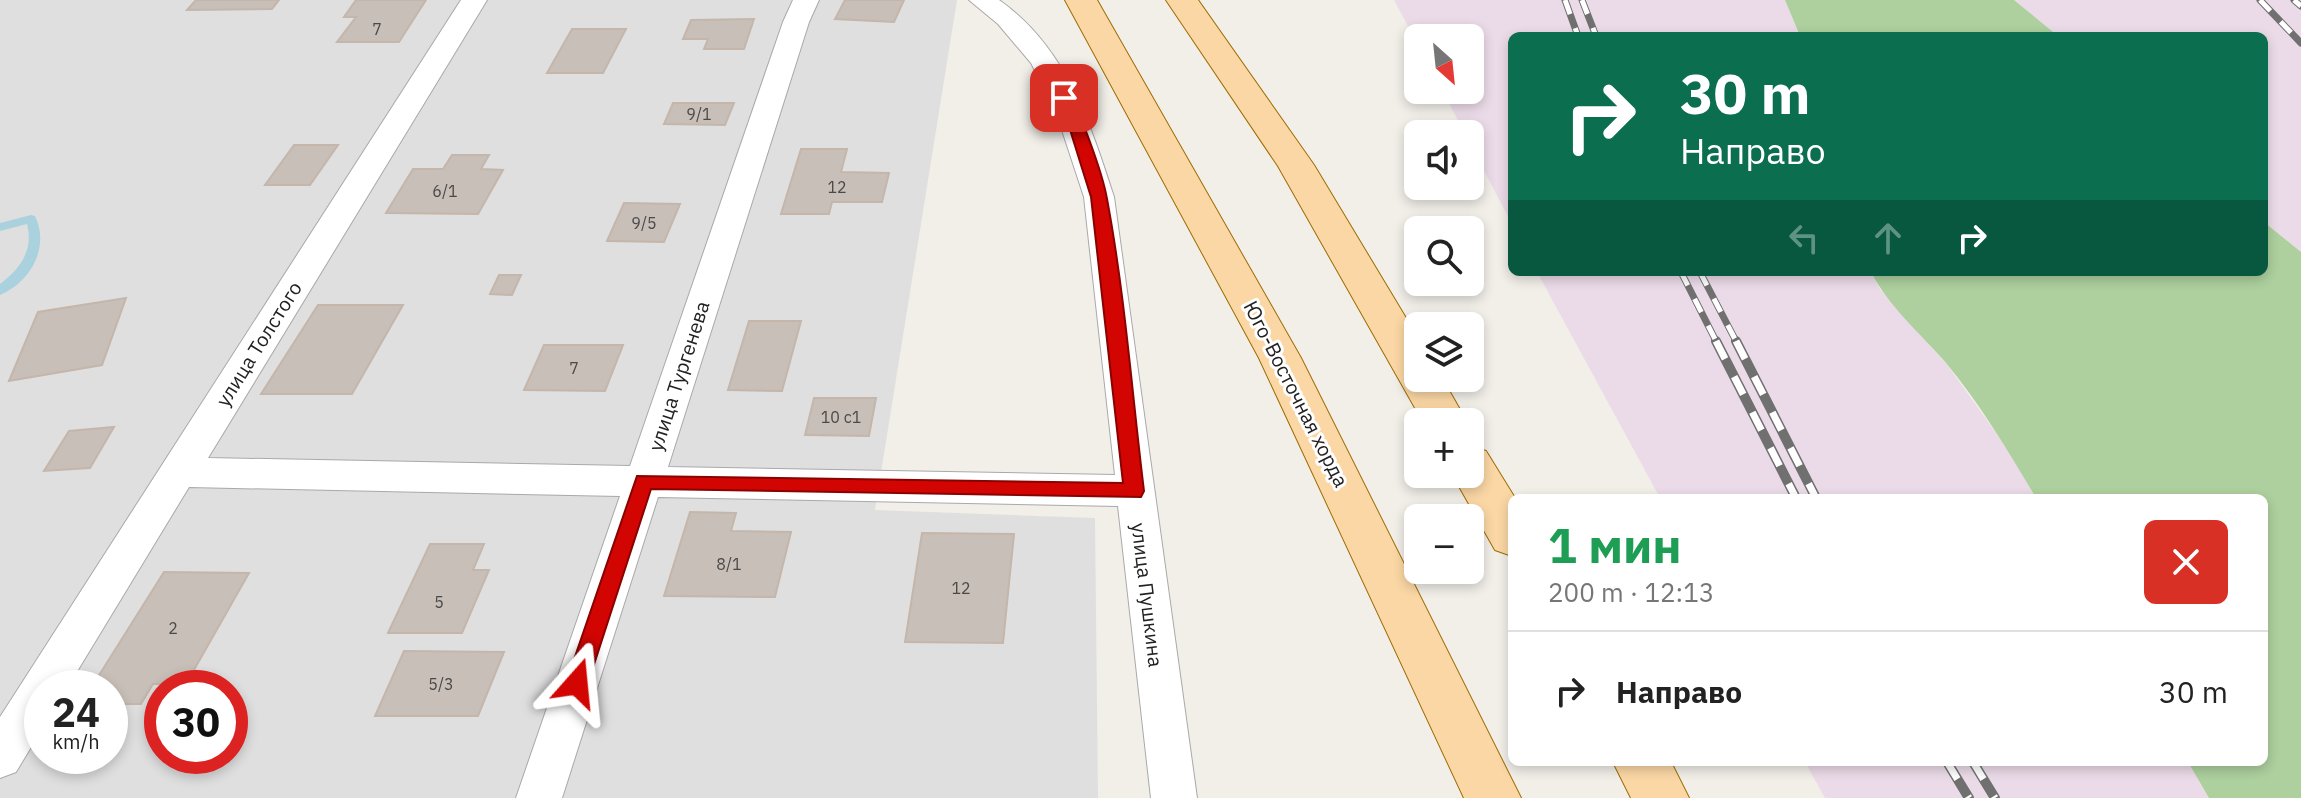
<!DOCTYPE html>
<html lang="ru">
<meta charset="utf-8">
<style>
:root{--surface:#fff;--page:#f2f2f2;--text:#222;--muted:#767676;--line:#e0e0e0}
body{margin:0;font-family:"IBM Plex Sans",sans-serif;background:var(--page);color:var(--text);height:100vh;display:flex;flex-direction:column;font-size:30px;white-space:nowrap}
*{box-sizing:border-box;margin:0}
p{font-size:26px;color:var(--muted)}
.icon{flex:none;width:44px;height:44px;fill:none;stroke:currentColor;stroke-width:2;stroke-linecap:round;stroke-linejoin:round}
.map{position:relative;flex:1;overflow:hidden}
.side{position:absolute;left:1508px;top:494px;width:760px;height:272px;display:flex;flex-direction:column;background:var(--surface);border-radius:12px;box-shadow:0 4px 12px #0003}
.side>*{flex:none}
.banner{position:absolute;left:1508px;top:32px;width:760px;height:244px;border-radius:12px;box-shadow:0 4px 12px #0003;background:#0b6e4f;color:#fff;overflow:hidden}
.needle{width:52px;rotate:153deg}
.buttons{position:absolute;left:1404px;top:24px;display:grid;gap:16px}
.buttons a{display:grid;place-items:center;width:80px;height:80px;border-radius:12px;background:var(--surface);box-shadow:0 4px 12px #0003;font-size:40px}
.speed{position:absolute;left:24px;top:670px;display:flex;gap:16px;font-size:40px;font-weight:700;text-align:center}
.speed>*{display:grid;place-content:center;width:104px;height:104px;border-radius:50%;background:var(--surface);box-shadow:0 4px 12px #0003;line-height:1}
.speed small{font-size:20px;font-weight:400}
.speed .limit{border:12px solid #d22;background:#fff;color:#111}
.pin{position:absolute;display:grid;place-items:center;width:68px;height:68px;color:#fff;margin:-34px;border-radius:16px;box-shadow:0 4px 12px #0006}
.me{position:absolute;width:88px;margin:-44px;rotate:18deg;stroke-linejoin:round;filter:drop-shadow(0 0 6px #0008)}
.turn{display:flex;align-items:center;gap:28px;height:168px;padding:0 40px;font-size:36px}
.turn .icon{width:104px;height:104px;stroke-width:2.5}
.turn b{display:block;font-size:56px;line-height:68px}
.lanes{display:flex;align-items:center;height:76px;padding:0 40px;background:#0003;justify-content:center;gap:40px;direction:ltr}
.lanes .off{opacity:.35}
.round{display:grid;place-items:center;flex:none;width:84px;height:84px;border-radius:12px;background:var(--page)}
.overview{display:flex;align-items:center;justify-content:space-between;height:136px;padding:0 40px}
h1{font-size:48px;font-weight:700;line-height:60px;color:#1e9e55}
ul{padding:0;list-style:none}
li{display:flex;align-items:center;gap:24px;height:120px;padding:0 40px;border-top:2px solid var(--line)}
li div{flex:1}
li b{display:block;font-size:30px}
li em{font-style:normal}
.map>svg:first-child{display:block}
</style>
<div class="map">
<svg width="2301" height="798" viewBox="0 0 2301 798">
<rect width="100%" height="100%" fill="#f2efe9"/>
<path fill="#e0dfdf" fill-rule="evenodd" d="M0,0H957L875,510L1095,518L1098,798H0ZM42,688H110V756H42ZM162,688H230V756H162Z"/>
<g fill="#ebdbe8">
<polygon points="1394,0 1785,0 1800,36 1512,36 1512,224 1470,144 1470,134 1465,134 1442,90 1470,90 1470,38 1418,38 1418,45"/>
<polygon points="2014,0 2301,0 2301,252 2264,222 2264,36 2058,36"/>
<polygon points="1537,272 1871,272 1880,289 1948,366 2009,451 2036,498 1660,498"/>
<polygon points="1805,762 2188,762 2209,798 1825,798"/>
</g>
<g fill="#add09e">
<polygon points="1785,0 2014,0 2058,36 1800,36"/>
<path d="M2264,222L2301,252V798H2209L2188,762H2264V498H2036C2009,452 1980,404 1946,363C1921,334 1889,307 1871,272H2264Z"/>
</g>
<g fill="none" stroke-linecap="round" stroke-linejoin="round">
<path fill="#aad2de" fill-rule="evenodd" d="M31,215L35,216C50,247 31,282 0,295V284C20,269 34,250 27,224L0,231V223Z"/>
</g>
<g fill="#c7bfb8" stroke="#c4b6ab" stroke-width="2">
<polygon points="196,0 279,0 272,9 187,10"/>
<polygon points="356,0 426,0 399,42 337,42 356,17 344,17"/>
<polygon points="845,0 904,0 894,22 835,19"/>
<polygon points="754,19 744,49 704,49 708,39 683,39 691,20"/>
<polygon points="572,29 626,29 603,73 547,73"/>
<polygon points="673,103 734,103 725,125 664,124"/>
<polygon points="294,145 338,145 310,185 265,185"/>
<polygon points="801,149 847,149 841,172 889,173 882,202 832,202 829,214 781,214"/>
<polygon points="452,155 489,155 481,169 503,170 478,214 386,213 413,169 443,169"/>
<polygon points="624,203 680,204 664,242 607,241"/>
<polygon points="499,275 521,275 512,295 490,294"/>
<polygon points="126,298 102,365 9,381 38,312"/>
<polygon points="318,305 403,305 352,394 261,394"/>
<polygon points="749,321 801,321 782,391 728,390"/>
<polygon points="544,345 623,345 605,391 524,390"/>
<polygon points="814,398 876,398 869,436 805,435"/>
<polygon points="114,427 90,468 44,471 69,431"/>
<polygon points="690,512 736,513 731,531 791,532 775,597 664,596"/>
<polygon points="922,533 1014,534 1003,643 905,642"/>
<polygon points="430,544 484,544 473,570 489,570 462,633 388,633"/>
<polygon points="164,572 249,573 186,684 153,684 141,704 110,704 110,688 91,688"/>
<polygon points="404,651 504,652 478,716 375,716"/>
</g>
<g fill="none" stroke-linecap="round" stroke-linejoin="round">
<defs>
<path id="street" d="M461,0H487L208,458L630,466L783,22L793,0H819L809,22L668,467L1115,475L1084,197L1056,112L1031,63L998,24L969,0H999C1066,47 1090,123 1114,197L1197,798H1151L1118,506L658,497L562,798H516L620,496L189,487L67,688H42V729L16,772L0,778V717Z"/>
<g id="primary">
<polygon points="1065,0 1097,0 1301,358 1521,798 1464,798 1259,358"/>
<polygon points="1166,0 1198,0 1314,165 1418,338 1418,378 1442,378 1467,422 1423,422 1278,166"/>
<polygon points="1470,446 1486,451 1515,498 1512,498 1512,556 1495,550 1452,474 1470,474"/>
<polygon points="1613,762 1671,762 1689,798 1631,798"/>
</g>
</defs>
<use href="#street" stroke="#a9a9a9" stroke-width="2"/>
<use href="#primary" stroke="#9e6c02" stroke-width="2"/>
<use href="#street" fill="#fff" fill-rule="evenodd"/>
<use href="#primary" fill="#fbd7a5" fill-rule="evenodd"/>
<defs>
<g id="rail-far1">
<polyline points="1565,0 1578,36"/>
<polyline points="1582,0 1596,36"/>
<polyline points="2260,0 2301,43"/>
<polyline points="2294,0 2301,6"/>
<polyline points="1681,272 1717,343"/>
<polyline points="1700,272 1737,343"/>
</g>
<g id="rail">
<polyline points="1716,341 1796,498"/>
<polyline points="1736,341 1816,498"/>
<polyline points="1947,762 1969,798"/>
<polyline points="1973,762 1995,798"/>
</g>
</defs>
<use href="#rail-far1" stroke="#707070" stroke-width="7"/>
<use href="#rail" stroke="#707070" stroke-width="10"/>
<use href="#rail-far1" stroke="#fff" stroke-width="5" stroke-dasharray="15" stroke-linecap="butt"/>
<use href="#rail" stroke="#fff" stroke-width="7" stroke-dasharray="20" stroke-linecap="butt"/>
</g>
<path fill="#d20502" stroke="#880301" stroke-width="2" d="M1064,94C1079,100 1104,181 1107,199C1125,295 1132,394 1144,491L1141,497L651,489L588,683L585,690L577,693L570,690L566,683L637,476L1123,483L1091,197L1067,120L1057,98Z"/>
<g text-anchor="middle" stroke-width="6" stroke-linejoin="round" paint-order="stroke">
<g font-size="16" fill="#4b4948">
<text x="377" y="35">7</text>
<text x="699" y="120">9/1</text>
<text x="837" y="193">12</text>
<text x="445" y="197">6/1</text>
<text x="644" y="229">9/5</text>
<text x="574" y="374">7</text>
<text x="841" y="423">10 с1</text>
<text x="729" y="570">8/1</text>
<text x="961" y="594">12</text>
<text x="439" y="608">5</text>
<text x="173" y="634">2</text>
<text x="441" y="690">5/3</text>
</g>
<g font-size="20" fill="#222" stroke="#fff">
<text transform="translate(259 344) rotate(-58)" y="7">улица Толстого</text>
<text transform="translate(679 376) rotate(-72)" y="7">улица Тургенева</text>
<text transform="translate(1296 394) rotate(63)" y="7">Юго-Восточная хорда</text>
<text transform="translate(1147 595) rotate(83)" y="7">улица Пушкина</text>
</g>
</g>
</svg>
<div class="buttons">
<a><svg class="needle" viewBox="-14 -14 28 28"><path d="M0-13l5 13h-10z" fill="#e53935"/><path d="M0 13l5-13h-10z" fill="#767676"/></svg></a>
<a><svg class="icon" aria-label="sound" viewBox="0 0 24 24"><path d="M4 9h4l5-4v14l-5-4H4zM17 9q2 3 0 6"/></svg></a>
<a><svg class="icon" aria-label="search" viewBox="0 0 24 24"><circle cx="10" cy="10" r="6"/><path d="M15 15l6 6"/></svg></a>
<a><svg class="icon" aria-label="layers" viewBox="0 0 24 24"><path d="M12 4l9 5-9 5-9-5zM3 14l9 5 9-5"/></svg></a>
<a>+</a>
<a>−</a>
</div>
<div class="speed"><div>24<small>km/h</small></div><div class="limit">30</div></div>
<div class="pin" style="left:1064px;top:98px;background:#d93025"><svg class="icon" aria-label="arrive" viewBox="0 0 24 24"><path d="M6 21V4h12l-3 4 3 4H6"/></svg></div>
<svg class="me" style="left:577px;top:683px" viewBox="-20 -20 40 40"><path d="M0-17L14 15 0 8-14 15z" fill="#d20502" stroke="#fff" stroke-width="4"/></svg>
<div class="banner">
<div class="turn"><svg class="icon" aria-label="right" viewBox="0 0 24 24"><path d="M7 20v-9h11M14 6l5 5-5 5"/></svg><div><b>30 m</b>Направо</div></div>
<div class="lanes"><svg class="icon off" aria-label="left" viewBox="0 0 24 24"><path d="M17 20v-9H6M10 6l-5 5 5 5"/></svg><svg class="icon off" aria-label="ahead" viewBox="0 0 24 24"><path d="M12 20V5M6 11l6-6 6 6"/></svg><svg class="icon" aria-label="right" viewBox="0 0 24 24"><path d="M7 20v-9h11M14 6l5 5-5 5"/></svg></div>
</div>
<section class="side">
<div class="overview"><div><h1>1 мин</h1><p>200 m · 12:13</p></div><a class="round" style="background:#d93025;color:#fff"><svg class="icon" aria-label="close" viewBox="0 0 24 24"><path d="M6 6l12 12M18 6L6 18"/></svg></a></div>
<ul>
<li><svg class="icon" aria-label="right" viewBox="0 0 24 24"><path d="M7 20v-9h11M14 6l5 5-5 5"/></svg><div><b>Направо</b></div><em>30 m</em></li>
</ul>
</section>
</div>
